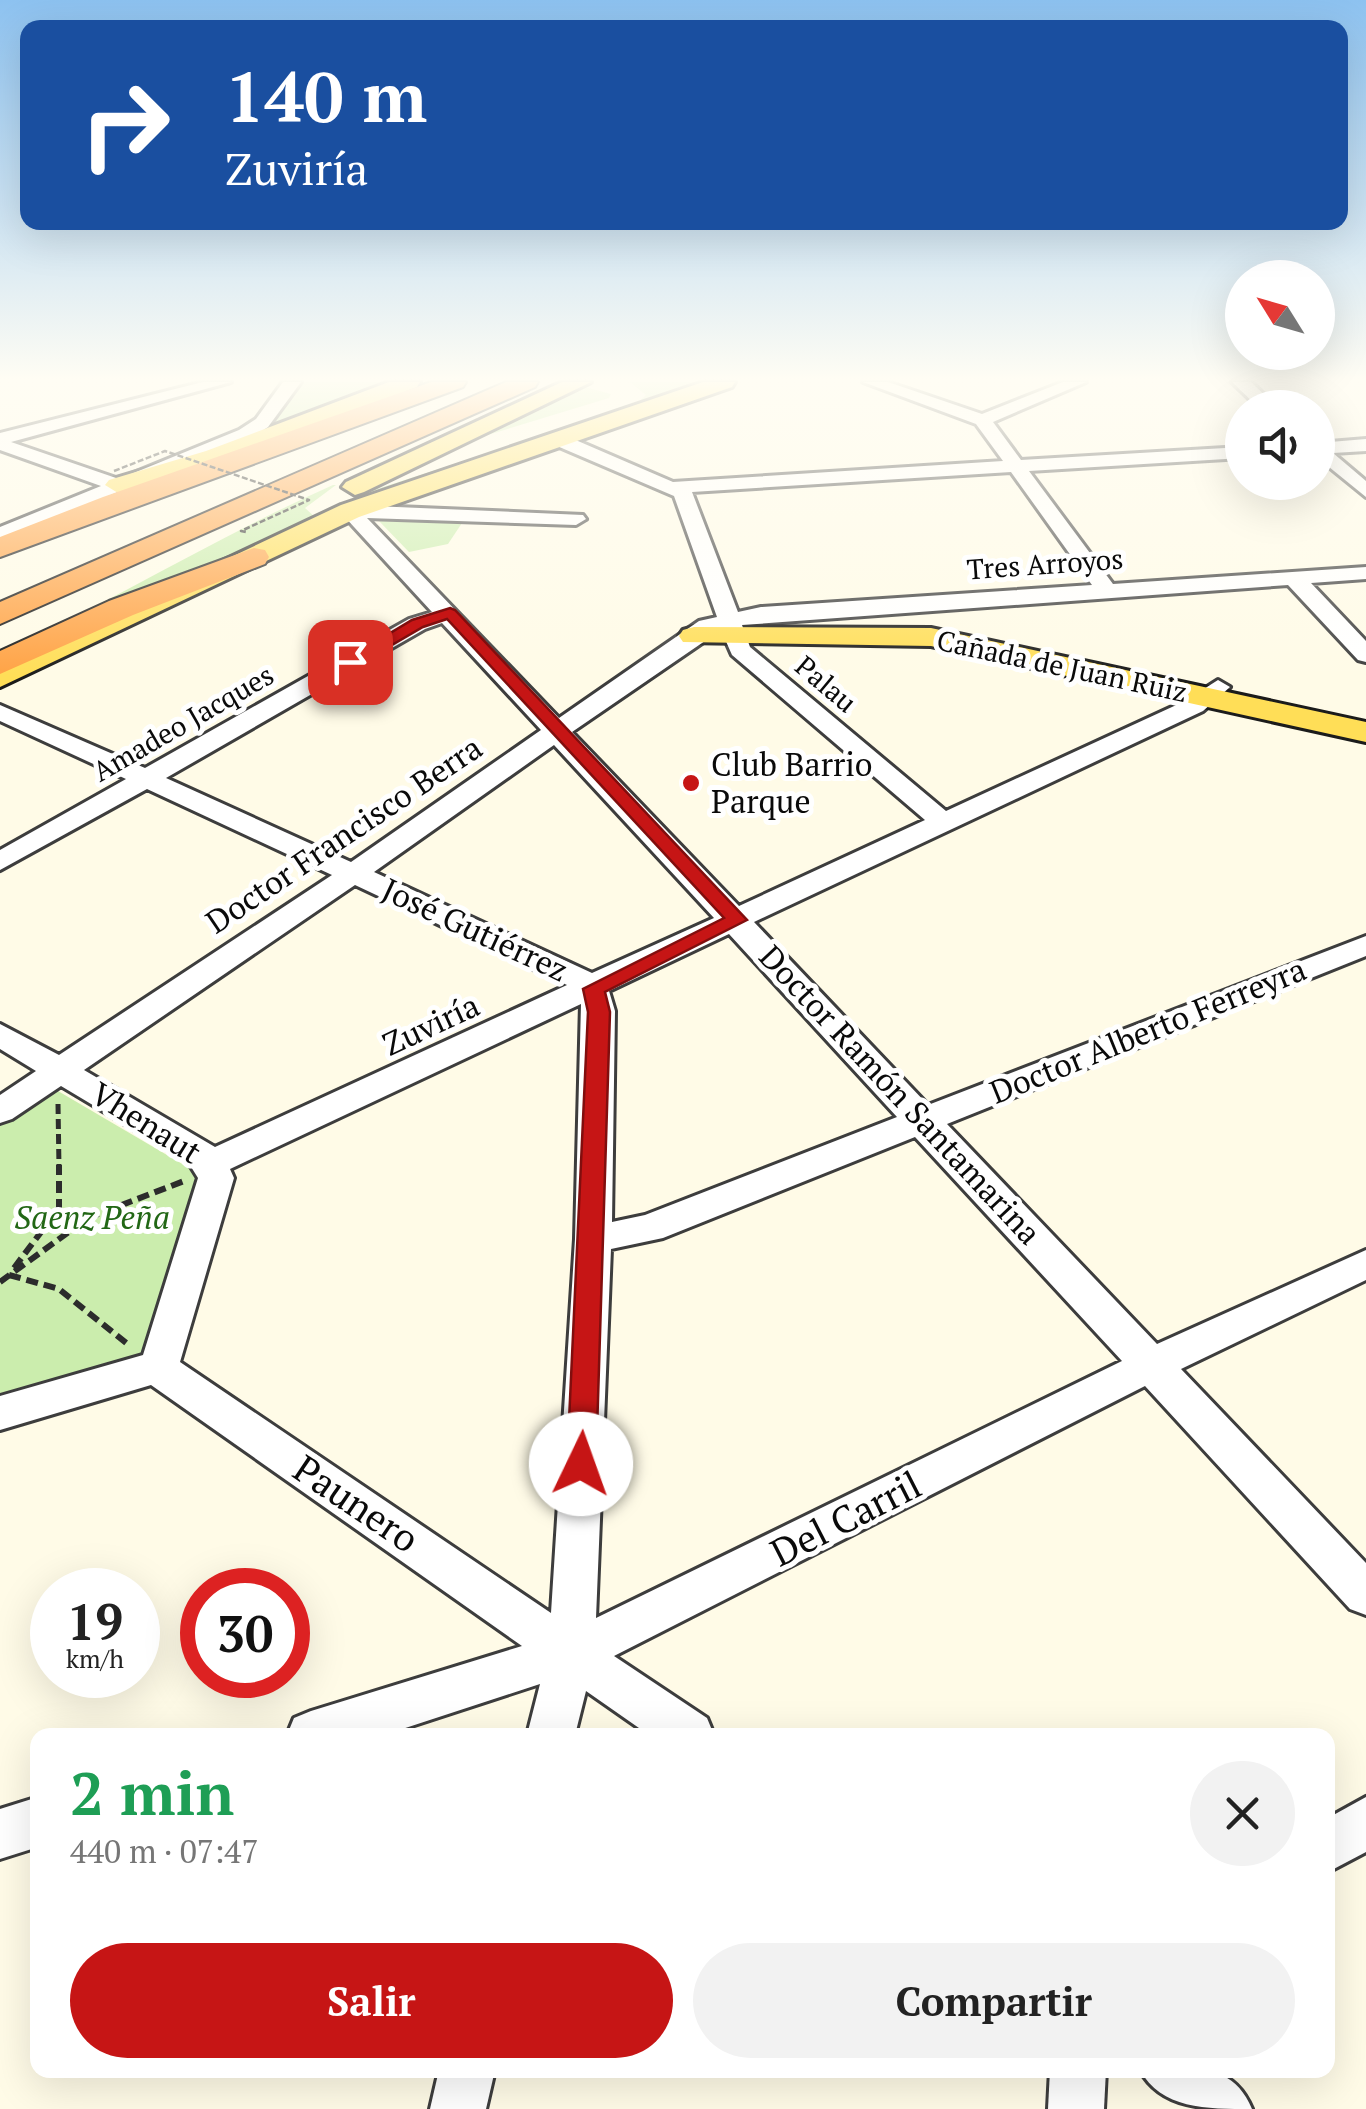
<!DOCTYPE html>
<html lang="es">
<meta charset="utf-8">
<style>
:root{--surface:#fff;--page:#f2f2f2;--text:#222;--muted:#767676;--accent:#c61515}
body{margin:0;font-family:"PT Serif",serif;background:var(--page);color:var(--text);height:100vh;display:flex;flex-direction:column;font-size:38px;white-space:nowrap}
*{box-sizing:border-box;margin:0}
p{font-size:32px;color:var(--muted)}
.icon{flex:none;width:55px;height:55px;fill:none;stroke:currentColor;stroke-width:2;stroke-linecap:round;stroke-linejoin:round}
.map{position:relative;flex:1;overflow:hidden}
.side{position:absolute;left:30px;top:1728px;width:1305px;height:350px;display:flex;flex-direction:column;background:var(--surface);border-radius:20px;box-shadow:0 10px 40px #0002}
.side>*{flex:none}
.guide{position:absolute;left:20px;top:20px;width:1328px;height:210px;border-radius:20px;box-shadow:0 10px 40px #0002;background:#1a4fa0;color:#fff;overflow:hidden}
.needle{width:65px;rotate:307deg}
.tools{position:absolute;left:1225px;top:260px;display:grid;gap:20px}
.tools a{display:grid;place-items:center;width:110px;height:110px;border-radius:50%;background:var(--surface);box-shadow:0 10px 40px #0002;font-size:50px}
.speed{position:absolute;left:30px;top:1568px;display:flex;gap:20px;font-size:50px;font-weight:700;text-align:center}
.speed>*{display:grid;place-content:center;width:130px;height:130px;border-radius:50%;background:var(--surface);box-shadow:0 10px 40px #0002;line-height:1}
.speed small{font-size:25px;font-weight:400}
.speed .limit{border:15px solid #d22;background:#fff;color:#111}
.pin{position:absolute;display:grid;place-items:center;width:85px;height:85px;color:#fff;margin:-42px;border-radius:20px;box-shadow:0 5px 15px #0006}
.me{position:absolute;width:110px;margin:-55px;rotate:3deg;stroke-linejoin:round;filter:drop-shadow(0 0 8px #0008)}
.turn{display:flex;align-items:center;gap:35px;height:210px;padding:0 40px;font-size:45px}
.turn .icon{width:130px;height:130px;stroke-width:2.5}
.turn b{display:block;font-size:70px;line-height:85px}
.round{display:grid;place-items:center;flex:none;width:105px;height:105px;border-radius:52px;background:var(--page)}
.overview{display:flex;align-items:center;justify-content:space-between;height:170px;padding:0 40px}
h1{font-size:60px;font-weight:800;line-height:75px;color:#1e9e55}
.button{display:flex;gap:20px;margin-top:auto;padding:20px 40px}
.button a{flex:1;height:115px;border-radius:60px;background:var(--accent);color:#fff;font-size:40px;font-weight:800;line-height:115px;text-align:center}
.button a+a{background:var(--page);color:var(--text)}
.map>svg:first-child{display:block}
</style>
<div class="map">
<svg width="1366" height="2109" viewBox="0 0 1366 2109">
<rect width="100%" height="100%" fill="#fffbe7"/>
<g fill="#cbedad">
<polygon points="296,382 393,382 259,431 270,424"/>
<polygon points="630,382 711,382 365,499 358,495 634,406 646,395"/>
<polygon points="585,387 611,394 609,398 432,452"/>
<path d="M333,485H336L305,508L316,518L198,573L0,654C113,601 219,536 333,485Z"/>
<polygon points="379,521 462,523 448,544 409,552"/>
<polygon points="58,1091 201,1175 146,1359 0,1395 0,1124 43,1094"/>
</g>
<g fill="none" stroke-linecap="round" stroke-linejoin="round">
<defs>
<g id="minor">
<polygon points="203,382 231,382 11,442 119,479 239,430 256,419 283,382 301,382 268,427 251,438 0,540 0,527 101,486 0,450 0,433"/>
<path d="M863,382H888L982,414L1063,382H1086L993,422L1021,460L1242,447V458L1029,471L1113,584L1366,567V579L1311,583L1366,641V662L1358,660L1288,585L742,625L750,647L946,811L1185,701L1218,680L1230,687L1203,711L754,922L928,1105L1366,936V956L947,1124L1157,1344L1366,1250V1280L1181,1369L1366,1563V1615L1350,1609L1145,1386L614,1656L707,1718L714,1735H649L586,1691L575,1735H527L540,1684L384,1735H287L294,1718L311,1711L522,1646L151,1385L0,1430V1396L143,1355L198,1178L188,1162L61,1086L12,1119L0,1123V1095L36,1071L0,1049V1024L59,1055L332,875L147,789L0,870V850L126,779L0,721V705L145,768L409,619L432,612L343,515L340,511L350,505L583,515L586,519L576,525L367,518L559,718L699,621L717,617L674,496L550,443V435H564L673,482L1003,461L976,424ZM1011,472L1092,585L761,607L738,612L692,492ZM442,623L541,730L351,862L166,778L425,629ZM721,630L732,655L925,820L739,906L572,732ZM554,745L714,918L592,973L374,872ZM355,885L567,985L215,1147L84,1070ZM729,934L897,1117L645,1215L612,1222L615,1011L609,991ZM581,1004L575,1239L551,1613L180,1362L234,1178L230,1169ZM915,1137L1122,1361L596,1618L611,1249L663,1238Z"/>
<polygon points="1232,382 1251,382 1278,408 1259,408"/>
<polygon points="1366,439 1366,451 1333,453 1366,481 1366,497 1318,458 1318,443"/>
<polygon points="38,1797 38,1847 0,1859 0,1809"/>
<polygon points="1366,1797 1366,1852 1328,1872 1328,1818"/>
<polygon points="439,2070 495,2070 486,2109 430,2109"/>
<polygon points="1050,2070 1106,2070 1104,2109 1048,2109"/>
<path d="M1140,2070C1187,2070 1231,2058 1252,2109C1206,2109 1161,2109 1140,2070Z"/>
</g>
<g id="major">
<polygon points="389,382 420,382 417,387 224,461 118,493 105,485 109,480 206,451"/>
<polygon points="562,382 591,382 364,492 355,495 342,487 346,482"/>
<polygon points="703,382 735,382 732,387 359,517 0,687 0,666 341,505"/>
<polygon points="694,627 931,628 1366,722 1366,742 931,646 683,642 679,636 683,630"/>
</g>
<g id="highway">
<polygon points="431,382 466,382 463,387 0,557 0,537 103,497"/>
<polygon points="506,382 538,382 535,387 0,624 0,602"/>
<polygon points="254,548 265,550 269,557 265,564 133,615 0,674 0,651 109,601"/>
</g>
</defs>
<use href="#minor" stroke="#3d3d3d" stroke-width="6"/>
<use href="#major" stroke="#1b1b1b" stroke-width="6"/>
<use href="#highway" stroke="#1b1b1b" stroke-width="4"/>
<polyline stroke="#2c2c2c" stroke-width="5" stroke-dasharray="10 5" stroke-linecap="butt" points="58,1104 59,1168"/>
<g stroke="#2c2c2c" stroke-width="6" stroke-dasharray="12 6" stroke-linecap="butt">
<polyline points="14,1268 59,1208 59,1165"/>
<polyline points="9,1275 59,1289 130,1346"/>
<polyline points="0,1282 88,1218 184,1181"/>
</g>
<use href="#minor" fill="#fff" fill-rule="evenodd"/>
<use href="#major" fill="#ffde57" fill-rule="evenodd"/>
<use href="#highway" fill="#ffa345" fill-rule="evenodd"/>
<polyline stroke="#2c2c2c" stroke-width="2.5" stroke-dasharray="6 2.5" stroke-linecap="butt" points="114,471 165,451 309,500 241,531 246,532"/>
</g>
<linearGradient id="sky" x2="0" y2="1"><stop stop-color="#8dc2f0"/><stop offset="0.56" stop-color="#fffdf4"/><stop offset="1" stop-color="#fffdf4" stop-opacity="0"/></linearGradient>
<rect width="1366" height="677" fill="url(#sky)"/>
<polygon fill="#c61515" stroke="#810e0e" stroke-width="2.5" points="450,608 455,610 747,920 605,992 610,1012 596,1464 592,1473 581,1477 571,1473 567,1464 588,1012 583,989 724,918 447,619 423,627 356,666 342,662 412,620"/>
<circle fill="#c61515" stroke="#fff" stroke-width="4" cx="691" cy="783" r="10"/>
<g text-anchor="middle" stroke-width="10" stroke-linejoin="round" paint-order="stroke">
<g font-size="28" fill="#0a0a0a" stroke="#fff">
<text transform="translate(1045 564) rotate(-4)" y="10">Tres Arroyos</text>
<text transform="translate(1062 666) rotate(12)" y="10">Cañada de Juan Ruiz</text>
<text transform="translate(826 684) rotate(40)" y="10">Palau</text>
<text transform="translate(183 723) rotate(-30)" y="10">Amadeo Jacques</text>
</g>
<g font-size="32" fill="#0a0a0a" stroke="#fff" text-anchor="start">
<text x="711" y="776">Club Barrio<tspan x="711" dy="37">Parque</tspan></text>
</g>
<g font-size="32" fill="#0a0a0a" stroke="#fff">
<text transform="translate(344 835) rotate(-34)" y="11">Doctor Francisco Berra</text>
<text transform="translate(475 930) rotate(25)" y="11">José Gutiérrez</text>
<text transform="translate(431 1025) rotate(-25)" y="11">Zuviría</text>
<text transform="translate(1148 1031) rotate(-22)" y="11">Doctor Alberto Ferreyra</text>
<text transform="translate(900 1095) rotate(47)" y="11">Doctor Ramón Santamarina</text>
<text transform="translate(146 1123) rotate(32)" y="11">Vhenaut</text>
</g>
<g font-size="32" font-style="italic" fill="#226715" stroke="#fff">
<text x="92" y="1229">Saenz Peña</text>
</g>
<g font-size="38" fill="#0a0a0a" stroke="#fff">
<text transform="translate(356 1504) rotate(34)" y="13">Paunero</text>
<text transform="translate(846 1519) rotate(-27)" y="13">Del Carril</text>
</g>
</g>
</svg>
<div class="tools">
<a><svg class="needle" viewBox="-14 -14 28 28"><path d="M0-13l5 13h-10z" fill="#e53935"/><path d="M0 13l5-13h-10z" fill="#767676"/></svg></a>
<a><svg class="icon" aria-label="sound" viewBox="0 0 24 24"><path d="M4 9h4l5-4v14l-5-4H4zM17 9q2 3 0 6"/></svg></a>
</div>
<div class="speed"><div>19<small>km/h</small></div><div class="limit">30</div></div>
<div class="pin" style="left:350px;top:662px;background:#d93025"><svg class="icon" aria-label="arrive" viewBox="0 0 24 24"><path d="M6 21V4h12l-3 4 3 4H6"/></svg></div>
<svg class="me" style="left:581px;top:1464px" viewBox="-20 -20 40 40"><circle r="19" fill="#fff"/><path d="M0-13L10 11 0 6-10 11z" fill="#c61515"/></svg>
<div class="guide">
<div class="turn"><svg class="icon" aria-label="right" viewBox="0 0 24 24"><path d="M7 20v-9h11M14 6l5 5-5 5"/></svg><div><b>140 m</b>Zuviría</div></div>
</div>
<section class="side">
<div class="overview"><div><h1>2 min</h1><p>440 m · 07:47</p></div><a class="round"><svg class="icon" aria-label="close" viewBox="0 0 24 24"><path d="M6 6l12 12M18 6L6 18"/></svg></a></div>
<div class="button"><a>Salir</a><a>Compartir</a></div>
</section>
</div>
